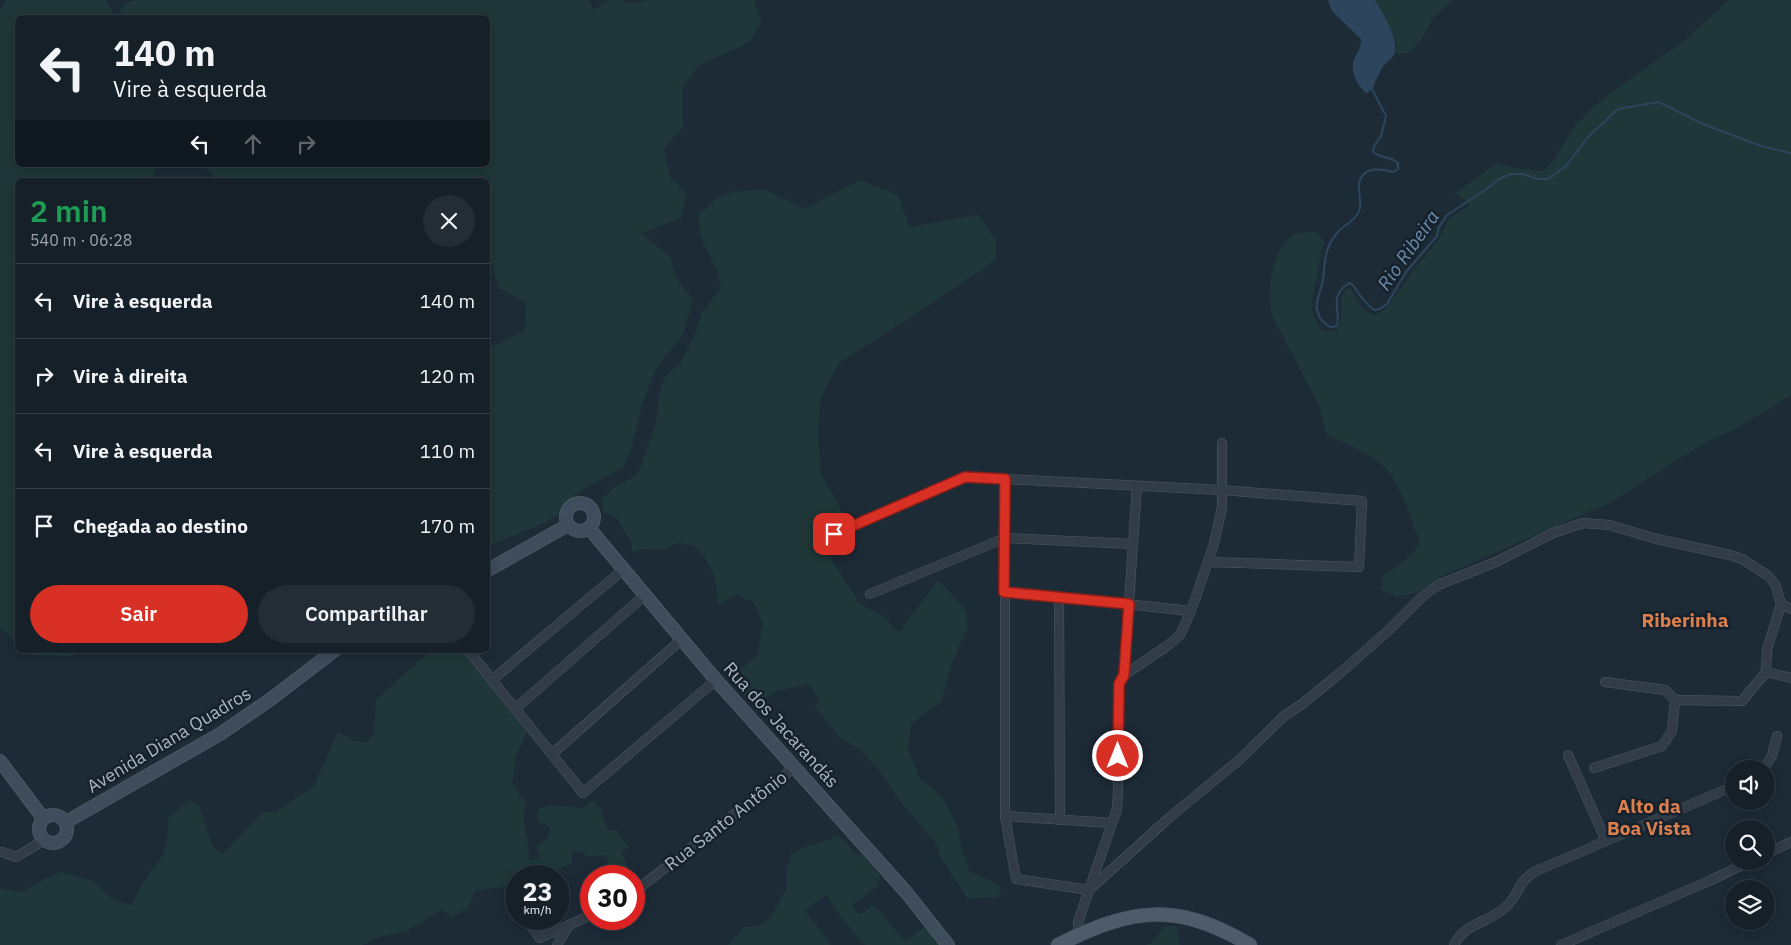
<!DOCTYPE html>
<html lang="pt">
<meta charset="utf-8">
<style>
:root{--surface:#162029;--page:#232d35;--text:#f1f3f6;--muted:#9ea3a8;--line:#353e46;--accent:#d93025}
body{margin:0;font-family:"IBM Plex Sans",sans-serif;background:var(--page);color:var(--text);height:100vh;display:flex;flex-direction:column;font-size:19px;white-space:nowrap}
*{box-sizing:border-box;margin:0}
p{font-size:16px;color:var(--muted)}
.icon{flex:none;width:28px;height:28px;fill:none;stroke:currentColor;stroke-width:2;stroke-linecap:round;stroke-linejoin:round}
.map{position:relative;flex:1;overflow:hidden}
.sheet{position:absolute;left:15px;top:178px;width:475px;height:475px;display:flex;flex-direction:column;background:var(--surface);border-radius:8px;box-shadow:0 2px 12px #0003,0 0 0 1px var(--line)}
.sheet>*{flex:none}
.guide{position:absolute;left:15px;top:15px;width:475px;height:152px;border-radius:8px;box-shadow:0 2px 12px #0003,0 0 0 1px var(--line);background:#162029;color:var(--text);overflow:hidden}
.tools{position:absolute;left:1725px;top:760px;display:grid;gap:10px}
.tools a{display:grid;place-items:center;width:50px;height:50px;border-radius:50%;background:var(--surface);box-shadow:0 2px 12px #0003,0 0 0 1px var(--line);font-size:25px}
.speed{position:absolute;left:505px;top:865px;display:flex;gap:10px;font-size:25px;font-weight:700;text-align:center}
.speed>*{display:grid;place-content:center;width:65px;height:65px;border-radius:50%;background:var(--surface);box-shadow:0 2px 12px #0003,0 0 0 1px var(--line);line-height:1}
.speed small{font-size:12px;font-weight:400}
.speed .limit{border:8px solid #d22;background:#fff;color:#111}
.pin{position:absolute;display:grid;place-items:center;width:42px;height:42px;color:#fff;margin:-21px;border-radius:10px;box-shadow:0 2px 8px #0006}
.me{position:absolute;width:55px;margin:-28px;rotate:0deg;stroke-linejoin:round;filter:drop-shadow(0 0 4px #0008)}
.turn{display:flex;align-items:center;gap:18px;height:105px;padding:0 15px;font-size:22px}
.turn .icon{width:65px;height:65px;stroke-width:2.5}
.turn b{display:block;font-size:35px;line-height:42px}
.lanes{display:flex;align-items:center;height:48px;padding:0 15px;background:#0003;justify-content:center;gap:25px;direction:ltr}
.lanes .off{opacity:.35}
.round{display:grid;place-items:center;flex:none;width:52px;height:52px;border-radius:26px;background:var(--page)}
.head{display:flex;align-items:center;justify-content:space-between;height:85px;padding:0 15px}
h1{font-size:30px;font-weight:600;line-height:38px;color:#1e9e55}
.action{display:flex;gap:10px;margin-top:auto;padding:10px 15px}
.action a{flex:1;height:58px;border-radius:30px;background:var(--accent);color:#fff;font-size:20px;font-weight:600;line-height:58px;text-align:center}
.action a+a{background:var(--page);color:var(--text)}
ul{padding:0;list-style:none}
li{display:flex;align-items:center;gap:15px;height:75px;padding:0 15px;border-top:1px solid var(--line)}
li div{flex:1}
li b{display:block;font-size:19px}
li em{font-style:normal}
.map>svg:first-child{display:block}
</style>
<div class="map">
<svg width="1791" height="945" viewBox="0 0 1791 945">
<rect width="100%" height="100%" fill="#1d2b37"/>
<g fill="#1f3738">
<polygon points="7,0 105,0 116,17 18,18 18,165 158,165 152,180 18,180 17,644 0,627 0,10"/>
<polygon points="135,0 589,0 593,10 608,0 619,0 631,4 647,0 754,0 761,20 750,42 698,66 683,87 683,126 664,149 670,176 687,193 681,218 641,233 670,257 676,277 693,300 683,334 656,369 643,402 632,447 623,468 579,491 559,514 544,523 488,546 488,345 491,347 525,330 526,303 499,288 488,253 488,180 217,180 204,165 488,165 488,18 118,17 123,5"/>
<polygon points="1375,0 1453,0 1434,17 1421,39 1409,53 1394,54 1396,43"/>
<path d="M1728,0H1791V395L1737,428L1707,442L1680,458L1610,503L1446,574L1418,592L1397,597L1381,590L1382,577L1406,560L1420,544C1413,524 1401,485 1387,470C1373,455 1346,444 1327,435L1319,406L1271,313L1270,279L1279,250L1294,234L1316,231L1324,241C1321,251 1320,261 1318,272C1314,295 1305,311 1323,331H1336C1345,315 1339,309 1343,292L1348,289H1352C1357,301 1362,311 1375,315L1386,309L1412,272L1432,248L1443,232L1448,219L1470,205L1455,193L1496,164C1512,166 1527,171 1543,171L1554,161L1571,131L1589,111L1616,89L1688,38Z"/>
<path d="M860,180L898,195L910,227L978,215L996,239V260L917,313L839,363L820,400L818,436L821,474L843,513L822,530L829,556L860,604L882,616L899,632L938,580L964,608L968,626L951,667L941,702L911,724L908,749L919,777L942,797L957,825L962,850L970,872L1001,886L999,897L968,899L941,858L935,842L903,805L875,765L861,750L841,739L815,707L819,700L808,684L780,690L752,704L731,678L757,656L763,624L753,602L737,595L717,605C719,578 712,566 695,546L680,543L665,549H643L632,552L631,542L617,518L604,512L601,500L612,489L637,475L656,424L659,394L664,379L681,361L694,337L702,313L721,287L717,270L701,238L698,215L715,199L731,192L762,189L805,209Z"/>
<polygon points="24,650 101,650 69,656 30,655"/>
<polygon points="431,650 462,650 527,732 516,755 512,784 525,801 524,820 530,860 540,858 537,845 549,837 550,826 542,824 537,819 539,808 553,805 583,808 593,800 601,809 607,830 616,830 629,847 621,852 628,867 610,869 606,855 587,857 583,852 572,851 572,863 548,874 534,874 528,876 516,876 516,882 509,886 475,891 467,909 452,917 442,910 406,931 382,936 362,945 0,945 0,888 24,892 42,880 62,872 93,881 113,900 131,905 144,881 164,854 168,832 168,818 189,800 199,806 212,844 222,855 262,813 275,812 314,786 338,732 354,741 367,742 374,732 376,700"/>
<path d="M839,835L856,855L862,854L880,876L878,886L852,905L859,915L874,905L905,941L926,926L940,945H865L845,923L826,895L805,911L831,945H728L744,927L759,926L771,917L787,889V867L791,854C806,846 823,842 839,835Z"/>
<polygon points="1165,926 1177,926 1180,945 1146,945 1153,941"/>
</g>
<path fill="#2d465e" d="M1328,0H1375C1382,13 1400,39 1394,54C1393,58 1387,62 1384,65C1379,73 1375,81 1372,90L1366,93C1358,86 1351,74 1353,63C1355,53 1361,52 1361,39L1332,11Z"/>
<g fill="none" stroke-linecap="round" stroke-linejoin="round">
<path stroke="#2d465e" stroke-width="2" d="M1372,89L1386,116L1381,136L1374,146L1373,152C1380,158 1391,156 1398,163V169L1393,172C1384,170 1372,167 1364,174C1352,185 1366,203 1357,215C1352,222 1343,226 1337,233C1324,249 1325,262 1323,280C1321,290 1315,301 1317,310C1319,319 1323,323 1330,327L1337,326C1341,308 1328,297 1349,283L1353,285C1359,295 1365,303 1374,310L1380,309L1387,304L1406,272L1437,236L1439,227L1447,215L1485,190L1499,179L1511,174H1523L1537,179H1548L1566,166L1589,136L1618,109L1659,102L1703,124L1761,146L1791,153"/>
<defs>
<g id="street">
<polyline points="1005,479 1005,816 1016,879 1089,890 1170,817 1238,761 1284,716 1302,704 1339,674 1389,630 1423,596 1438,585 1496,562 1553,533 1583,523 1609,525 1657,539 1730,555 1742,559 1767,575 1775,584 1781,604 1767,650 1766,672 1742,701 1675,700 1672,731 1662,746 1594,768"/>
<polyline points="834,534 965,477 1222,490 1362,501 1359,567 1208,562"/>
<polyline points="1004,591 1191,611"/>
<polyline points="870,594 1005,538 1133,544"/>
<polyline points="1059,597 1060,820"/>
<polyline points="1781,604 1791,609"/>
<polyline points="468,650 583,793 716,680"/>
<polyline points="1766,672 1791,678"/>
<polyline points="1124,675 1137,486"/>
<polyline points="492,680 624,569"/>
<polyline points="1605,682 1665,690 1675,700"/>
<polyline points="515,709 645,595"/>
<polyline points="552,754 682,639"/>
<polyline points="1568,755 1606,841"/>
<polyline points="1763,769 1772,756 1777,736"/>
<polyline points="1005,816 1112,823"/>
<polyline points="2,852 16,857 44,840"/>
<polyline points="1766,854 1791,842"/>
<polyline points="634,892 795,767"/>
<polyline points="532,927 540,938 569,925"/>
<polyline points="1078,935 1078,922 1117,809 1118,792 1119,684 1124,675 1167,646 1180,635 1191,611 1214,544 1222,507 1222,443"/>
<polyline points="557,945 569,925 591,915"/>
<path d="M1454,945C1465,922 1490,923 1507,906C1519,895 1517,883 1534,872L1734,786"/>
<polyline points="1561,945 1709,881 1751,861"/>
</g>
<g id="secondary">
<circle cx="580" cy="517" r="14"/>
<polyline points="589,528 716,680 906,892 948,945"/>
<polyline points="488,570 568,525"/>
<polyline points="0,761 43,818"/>
<circle cx="53" cy="829" r="14"/>
<polyline points="66,822 220,734 271,699 335,650"/>
</g>
<path id="primary" d="M1058,945C1132,908 1176,901 1250,945"/>
</defs>
<use href="#street" stroke="#4e5a66" stroke-width="10"/>
<use href="#secondary" stroke="#4e5a66" stroke-width="14"/>
<use href="#primary" stroke="#3a4551" stroke-width="15"/>
<use href="#street" stroke="#313c47" stroke-width="9"/>
<use href="#secondary" stroke="#3e4c5b" stroke-width="12"/>
<use href="#primary" stroke="#4e5b68" stroke-width="14"/>
</g>
<g fill="none" stroke-linecap="round" stroke-linejoin="round">
<defs>
<polyline id="route" points="834,534 965,477 1005,479 1004,592 1129,604 1124,675 1119,684 1118,756"/>
</defs>
<use href="#route" stroke="#8d1f18" stroke-width="12"/>
<use href="#route" stroke="#d93025" stroke-width="9"/>
</g>
<g text-anchor="middle" stroke-width="5" stroke-linejoin="round" paint-order="stroke">
<g font-size="18" fill="#aab7c5" stroke="#17212b">
<text transform="translate(781 725) rotate(48)" y="6">Rua dos Jacarandás</text>
<text transform="translate(169 740) rotate(-31)" y="6">Avenida Diana Quadros</text>
<text transform="translate(726 821) rotate(-38)" y="6">Rua Santo Antônio</text>
</g>
<g font-size="19" font-style="italic" fill="#688bac" stroke="#17212b">
<text transform="translate(1408 250) rotate(-55)" y="7">Rio Ribeira</text>
</g>
<g font-size="19" font-weight="bold" fill="#db7f4f" stroke="#17212b">
<text x="1685" y="627">Riberinha</text>
<text x="1649" y="813">Alto da<tspan x="1649" dy="22">Boa Vista</tspan></text>
</g>
</g>
</svg>
<div class="tools">
<a><svg class="icon" aria-label="sound" viewBox="0 0 24 24"><path d="M4 9h4l5-4v14l-5-4H4zM17 9q2 3 0 6"/></svg></a>
<a><svg class="icon" aria-label="search" viewBox="0 0 24 24"><circle cx="10" cy="10" r="6"/><path d="M15 15l6 6"/></svg></a>
<a><svg class="icon" aria-label="layers" viewBox="0 0 24 24"><path d="M12 4l9 5-9 5-9-5zM3 14l9 5 9-5"/></svg></a>
</div>
<div class="speed"><div>23<small>km/h</small></div><div class="limit">30</div></div>
<div class="pin" style="left:834px;top:534px;background:#d93025"><svg class="icon" aria-label="arrive" viewBox="0 0 24 24"><path d="M6 21V4h12l-3 4 3 4H6"/></svg></div>
<svg class="me" style="left:1118px;top:756px" viewBox="-20 -20 40 40"><circle r="17" fill="#d93025" stroke="#fff" stroke-width="3"/><path d="M0-11L8 9 0 5-8 9z" fill="#fff"/></svg>
<div class="guide">
<div class="turn"><svg class="icon" aria-label="left" viewBox="0 0 24 24"><path d="M17 20v-9H6M10 6l-5 5 5 5"/></svg><div><b>140 m</b>Vire à esquerda</div></div>
<div class="lanes"><svg class="icon" aria-label="left" viewBox="0 0 24 24"><path d="M17 20v-9H6M10 6l-5 5 5 5"/></svg><svg class="icon off" aria-label="ahead" viewBox="0 0 24 24"><path d="M12 20V5M6 11l6-6 6 6"/></svg><svg class="icon off" aria-label="right" viewBox="0 0 24 24"><path d="M7 20v-9h11M14 6l5 5-5 5"/></svg></div>
</div>
<section class="sheet">
<div class="head"><div><h1>2 min</h1><p>540 m · 06:28</p></div><a class="round"><svg class="icon" aria-label="close" viewBox="0 0 24 24"><path d="M6 6l12 12M18 6L6 18"/></svg></a></div>
<ul>
<li><svg class="icon" aria-label="left" viewBox="0 0 24 24"><path d="M17 20v-9H6M10 6l-5 5 5 5"/></svg><div><b>Vire à esquerda</b></div><em>140 m</em></li>
<li><svg class="icon" aria-label="right" viewBox="0 0 24 24"><path d="M7 20v-9h11M14 6l5 5-5 5"/></svg><div><b>Vire à direita</b></div><em>120 m</em></li>
<li><svg class="icon" aria-label="left" viewBox="0 0 24 24"><path d="M17 20v-9H6M10 6l-5 5 5 5"/></svg><div><b>Vire à esquerda</b></div><em>110 m</em></li>
<li><svg class="icon" aria-label="arrive" viewBox="0 0 24 24"><path d="M6 21V4h12l-3 4 3 4H6"/></svg><div><b>Chegada ao destino</b></div><em>170 m</em></li>
</ul>
<div class="action"><a>Sair</a><a>Compartilhar</a></div>
</section>
</div>
